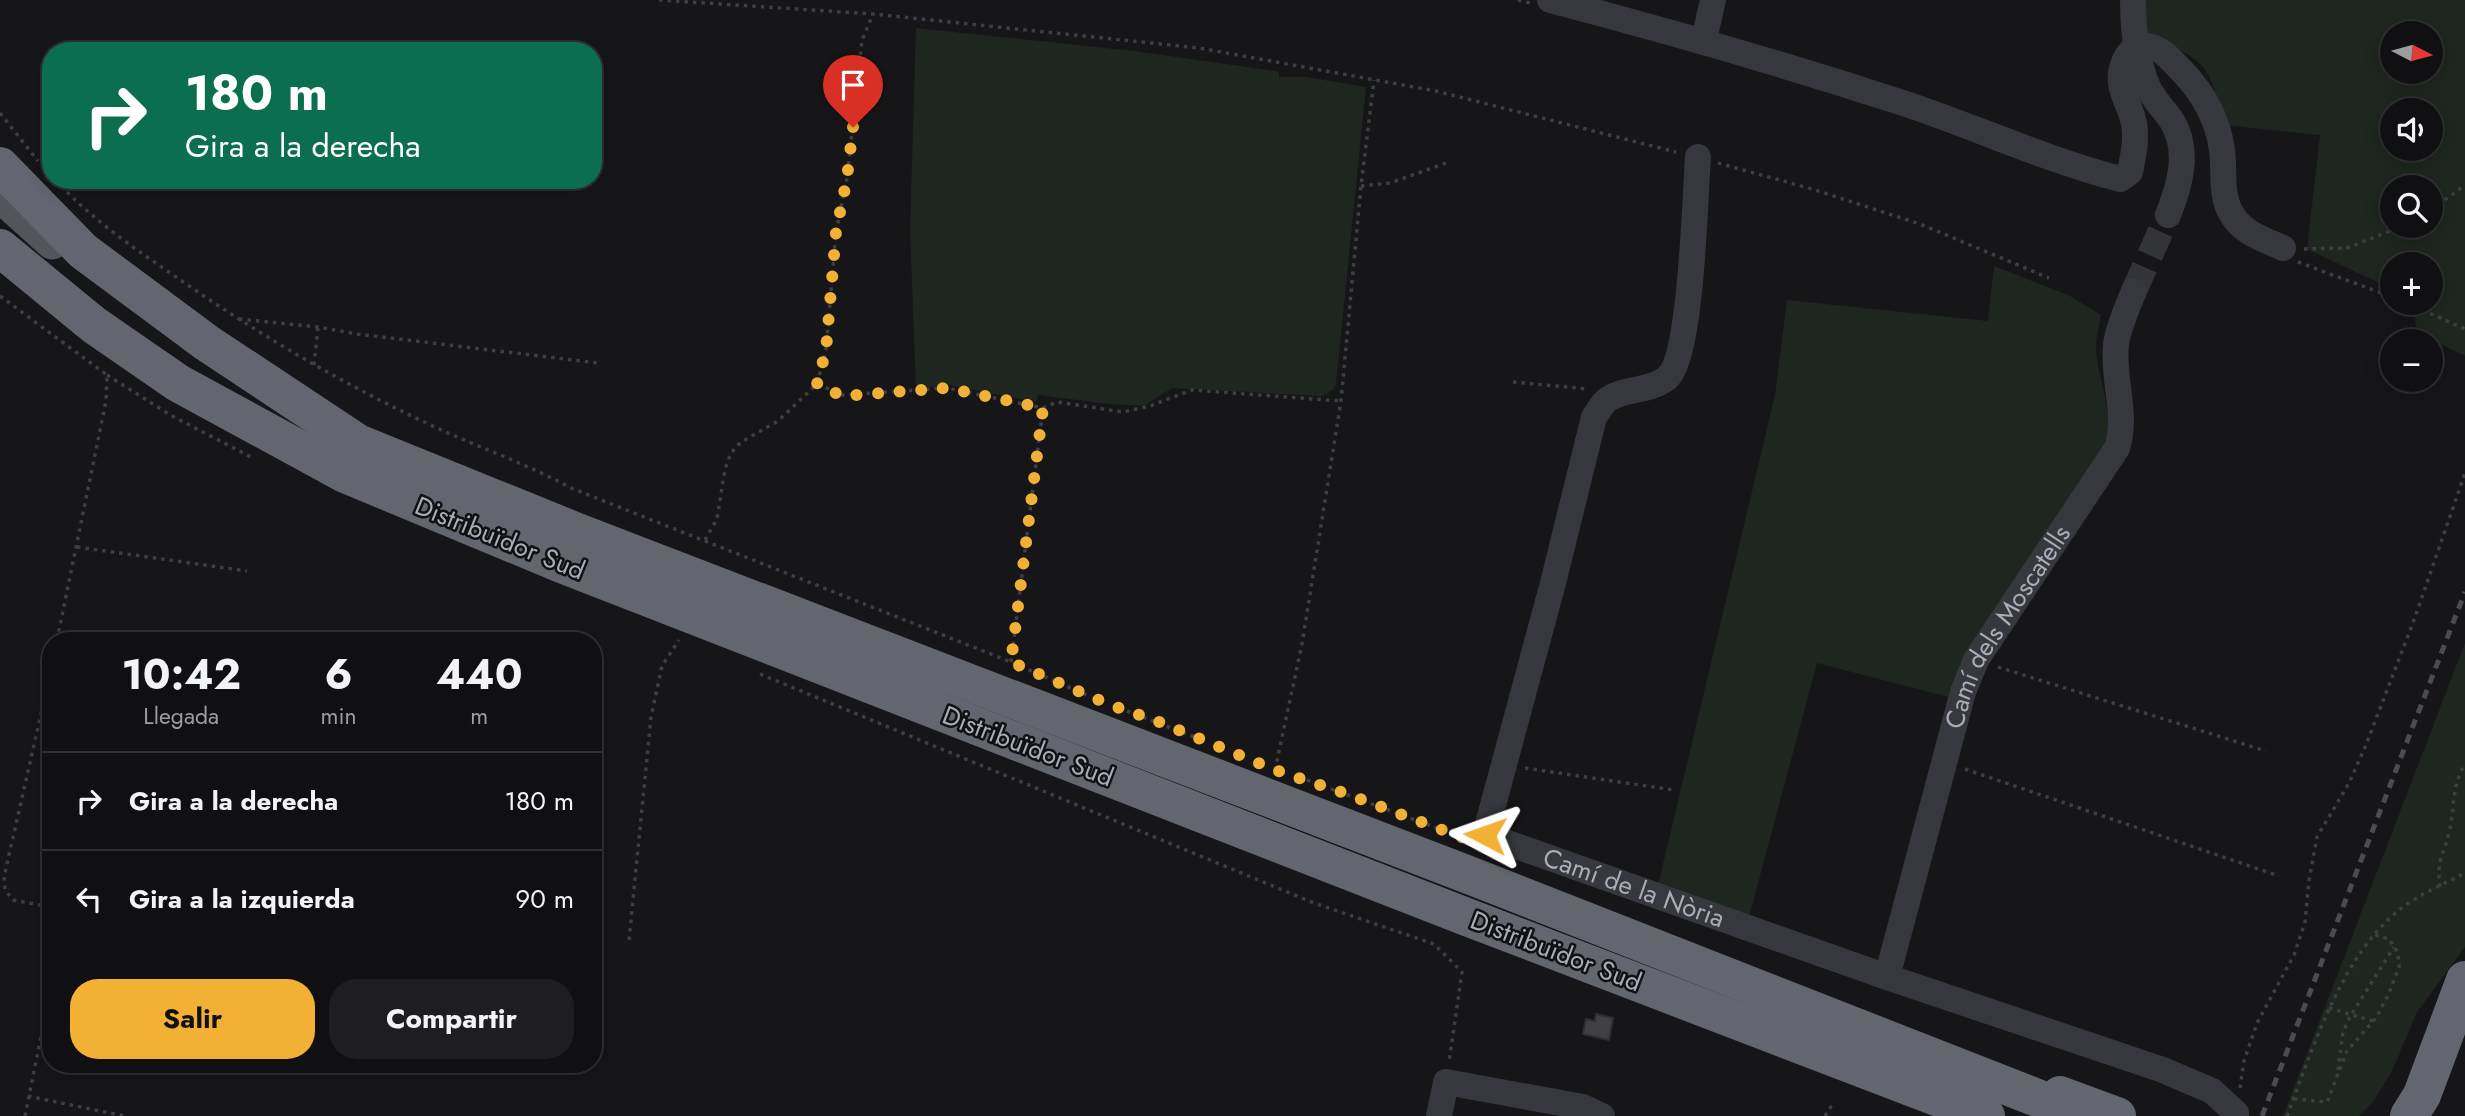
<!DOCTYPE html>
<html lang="es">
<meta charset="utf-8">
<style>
:root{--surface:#101012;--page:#1e1e20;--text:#f1f3f6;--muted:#9c9d9f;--line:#303032;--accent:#f2b134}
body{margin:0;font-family:Jost,sans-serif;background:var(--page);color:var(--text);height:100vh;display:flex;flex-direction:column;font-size:26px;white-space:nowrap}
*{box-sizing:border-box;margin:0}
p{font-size:23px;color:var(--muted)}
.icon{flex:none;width:38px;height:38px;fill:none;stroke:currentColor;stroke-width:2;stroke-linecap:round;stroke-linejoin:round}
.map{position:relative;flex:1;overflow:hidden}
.panel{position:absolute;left:42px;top:632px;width:560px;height:441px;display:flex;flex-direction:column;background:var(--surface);border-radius:28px;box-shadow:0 4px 18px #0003,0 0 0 2px var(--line)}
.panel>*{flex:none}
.hud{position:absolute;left:42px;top:42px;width:560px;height:147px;border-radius:28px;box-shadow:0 4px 18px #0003,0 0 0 2px var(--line);background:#0b6e4f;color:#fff;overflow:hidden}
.needle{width:46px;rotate:96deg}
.fabs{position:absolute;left:2380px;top:21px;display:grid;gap:14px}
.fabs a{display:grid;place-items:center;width:63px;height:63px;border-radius:50%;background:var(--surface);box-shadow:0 4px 18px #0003,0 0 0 2px var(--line);font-size:35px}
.pin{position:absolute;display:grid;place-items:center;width:60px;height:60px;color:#fff;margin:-72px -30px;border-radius:50% 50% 50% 0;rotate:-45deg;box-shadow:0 0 7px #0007}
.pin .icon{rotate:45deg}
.me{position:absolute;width:77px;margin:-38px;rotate:274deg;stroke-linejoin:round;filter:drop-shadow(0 0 5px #0008)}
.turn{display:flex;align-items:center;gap:24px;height:147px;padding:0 28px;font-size:32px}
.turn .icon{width:91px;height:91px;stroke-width:2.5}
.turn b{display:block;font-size:49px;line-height:60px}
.eta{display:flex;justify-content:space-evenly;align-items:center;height:119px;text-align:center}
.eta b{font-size:42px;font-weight:700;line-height:49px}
.primary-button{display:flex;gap:14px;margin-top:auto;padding:14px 28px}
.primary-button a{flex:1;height:80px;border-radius:28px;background:var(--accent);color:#111;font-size:28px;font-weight:700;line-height:80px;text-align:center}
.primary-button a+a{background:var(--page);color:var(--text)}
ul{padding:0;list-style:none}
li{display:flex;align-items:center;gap:21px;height:98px;padding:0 28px;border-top:2px solid var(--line)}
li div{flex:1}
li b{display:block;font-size:26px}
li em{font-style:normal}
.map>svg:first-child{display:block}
</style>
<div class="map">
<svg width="2465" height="1116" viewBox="0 0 2465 1116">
<rect width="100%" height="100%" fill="#161618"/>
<g fill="#1e261f" fill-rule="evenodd">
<path d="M2143,0H2465V356L2436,342L2417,336L2413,303H2431V264H2392V289L2307,249L2320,135L2224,125C2209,62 2206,59 2145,36ZM2392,33H2431V72H2392ZM2392,110H2431V149H2392ZM2392,187H2431V226H2392Z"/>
<polygon points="916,28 1134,51 1276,71 1279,72 1279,77 1306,77 1366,87 1336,384 1333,390 1323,396 1172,388 1144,406 1109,404 1038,395 1036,402 948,385 916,388 910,230"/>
<path d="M1994,266L2070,296L2101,315C2099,327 2095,340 2096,353C2100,383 2113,411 2106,442L1956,699L1817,663L1749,917L1658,885L1775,395L1787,300L1988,321Z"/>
<polygon points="2465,643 2465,947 2417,1012 2392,1071 2373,1102 2359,1116 2283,1116"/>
</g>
<polygon fill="#404145" stroke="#303034" stroke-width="2" points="1596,1014 1613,1018 1609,1040 1583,1034 1586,1019 1595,1021"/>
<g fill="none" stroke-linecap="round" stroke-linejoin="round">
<polyline stroke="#333438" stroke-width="26" stroke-dasharray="26 13" stroke-linecap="butt" points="2134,291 2168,215"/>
<g stroke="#3d3f44" stroke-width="3.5" stroke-dasharray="3.5 5" stroke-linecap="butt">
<polyline points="659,0 873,14 1199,48 1436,91 1676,152"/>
<polyline points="1518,0 1530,3"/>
<polyline points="0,113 38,161"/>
<polyline points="1718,163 1812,189 1920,224 2049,278"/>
<polyline points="1361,186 1390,183 1446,163"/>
<path d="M67,192C100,225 138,251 176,277C258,334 344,385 435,427C480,448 527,464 571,488L1011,662L1091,697"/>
<polyline points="2431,210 2465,185"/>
<polyline points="2304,249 2347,248 2403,226"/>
<polyline points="2298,262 2392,297"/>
<polyline points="0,296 107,375 106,401 57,640"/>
<polyline points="2407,303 2465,329"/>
<polyline points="239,319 318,327 357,334 598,363"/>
<polyline points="314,365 318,327"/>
<polyline points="107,375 172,416 251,457"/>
<polyline points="1513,382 1588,389"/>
<polyline points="818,384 842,395 947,388 1043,408 1057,402 1123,412 1150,406 1192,390 1341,401"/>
<polyline points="705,540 717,519 725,469 731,453 741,442 778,421 817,384 826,350 836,232 847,178 862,40 873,14"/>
<polyline points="77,547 247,571"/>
<polyline points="1011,662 1043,408"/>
<polyline points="1998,667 2266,751"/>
<polyline points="51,670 4,877 5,890 13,900 40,905 51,912"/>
<polyline points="760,674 1314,903 1434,944 1462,972 1449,1062"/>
<polyline points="1127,711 1205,741"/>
<polyline points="1525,768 1674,790"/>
<polyline points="1965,769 2279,876"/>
<polyline points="1275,770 1302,644 1341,401 1361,186 1374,80"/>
<polyline points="1307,780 1464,838"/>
<path d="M2440,887C2436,860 2443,857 2449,833C2455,809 2451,786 2465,764"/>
<polyline points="629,940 651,717 662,666 679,640"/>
<polyline points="2329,1008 2373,1021"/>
<polyline points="2338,1070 2343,1032 2351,1015 2394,947"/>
<polyline points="2240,1088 2244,1061 2257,1023 2294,955 2305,922 2309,880 2317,837 2349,783 2366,745 2414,620 2465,473"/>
<polyline points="28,1096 124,1116"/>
<polyline points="2294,1099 2327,1102 2347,1051 2376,1018 2389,993 2399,967 2398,953 2389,939 2372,934"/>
<polyline points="25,1116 51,987"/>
<polyline points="1825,1116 1832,1105"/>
<path d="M2287,1116C2313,1048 2341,957 2399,910C2418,895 2444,884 2465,873"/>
</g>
<g stroke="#37383d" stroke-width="26">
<path d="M1550,0C1669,31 1786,65 1903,103C1976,127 2046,160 2120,179L2130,172C2133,157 2137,140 2134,124C2131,105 2116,88 2122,68C2125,56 2134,43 2148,46C2162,48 2172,61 2182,71C2203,93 2218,119 2222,150C2225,171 2220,194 2231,213C2242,233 2263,239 2283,248"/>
<path d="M2133,0C2133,29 2136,58 2147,85C2152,98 2164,109 2172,121C2190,151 2180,185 2168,215"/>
<polyline points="1704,40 1713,0"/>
<path id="s1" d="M1698,157C1695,195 1692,357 1667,378C1650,392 1622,388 1607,400C1602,404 1598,412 1594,417L1553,583L1485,835L1887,977L2163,1070L2212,1091L2236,1113V1116"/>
<path id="s2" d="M1887,977L1963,692L1976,660L2117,448C2128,413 2112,379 2116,344C2119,325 2127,308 2134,291"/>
<polyline points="1439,1116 1446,1082 1583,1107 1602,1116"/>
</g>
<polyline stroke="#53555c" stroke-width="33" points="0,196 52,243"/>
<g stroke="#63666e" stroke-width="38">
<polyline points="0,166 83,251 207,343 358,443 575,531 1474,877 2083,1116"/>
<polyline points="0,248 94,325 178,383 345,474 559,563 1464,916 1986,1116"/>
<polyline points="2060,1095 2117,1116"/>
<polyline points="2409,1116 2422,1095 2465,980"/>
</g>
<polyline stroke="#4a4c52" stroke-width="5" stroke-dasharray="9 7" stroke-linecap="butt" points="2262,1116 2465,592"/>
</g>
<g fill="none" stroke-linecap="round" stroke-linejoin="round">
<polyline stroke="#f2b134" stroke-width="12" stroke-dasharray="0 21.6" points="853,127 847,178 836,232 826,350 817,384 842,396 947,388 1043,408 1011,662 1108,704 1157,721 1275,770 1347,794 1464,838 1485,835"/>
</g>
<g text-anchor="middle" stroke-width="5" stroke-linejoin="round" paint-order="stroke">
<g font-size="26" fill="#a8adb8" stroke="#111113">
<text transform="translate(500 538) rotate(22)" y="9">Distribuïdor Sud</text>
<text dy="9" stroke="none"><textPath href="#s2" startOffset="373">Camí dels Moscatells</textPath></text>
<text transform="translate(1028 746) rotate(21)" y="9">Distribuïdor Sud</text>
<text dy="9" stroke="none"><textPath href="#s1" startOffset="901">Camí de la Nòria</textPath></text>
<text transform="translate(1556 951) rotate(21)" y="9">Distribuïdor Sud</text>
</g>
</g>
</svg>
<div class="fabs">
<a><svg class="needle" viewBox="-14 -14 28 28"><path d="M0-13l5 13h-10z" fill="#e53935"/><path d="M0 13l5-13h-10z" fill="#9c9d9f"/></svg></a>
<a><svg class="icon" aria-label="sound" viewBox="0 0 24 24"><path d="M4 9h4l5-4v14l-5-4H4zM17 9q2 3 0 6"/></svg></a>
<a><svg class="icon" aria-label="search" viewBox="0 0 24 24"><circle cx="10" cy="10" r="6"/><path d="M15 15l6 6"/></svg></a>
<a>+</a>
<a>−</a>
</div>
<div class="pin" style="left:853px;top:127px;background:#d93025"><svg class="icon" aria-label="arrive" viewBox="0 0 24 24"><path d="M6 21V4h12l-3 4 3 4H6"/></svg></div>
<svg class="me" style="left:1485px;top:835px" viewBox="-20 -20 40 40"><path d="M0-17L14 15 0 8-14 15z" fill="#f2b134" stroke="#fff" stroke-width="4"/></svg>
<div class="hud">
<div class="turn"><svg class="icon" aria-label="right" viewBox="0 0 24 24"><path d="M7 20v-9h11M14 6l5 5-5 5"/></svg><div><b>180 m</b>Gira a la derecha</div></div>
</div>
<section class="panel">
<div class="eta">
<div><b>10:42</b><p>Llegada</p></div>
<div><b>6</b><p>min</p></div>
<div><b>440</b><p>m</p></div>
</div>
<ul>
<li><svg class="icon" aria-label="right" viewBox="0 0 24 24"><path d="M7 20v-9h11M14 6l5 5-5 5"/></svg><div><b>Gira a la derecha</b></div><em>180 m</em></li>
<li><svg class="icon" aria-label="left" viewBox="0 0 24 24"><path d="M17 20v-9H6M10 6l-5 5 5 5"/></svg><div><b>Gira a la izquierda</b></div><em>90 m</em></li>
</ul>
<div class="primary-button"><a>Salir</a><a>Compartir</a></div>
</section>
</div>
